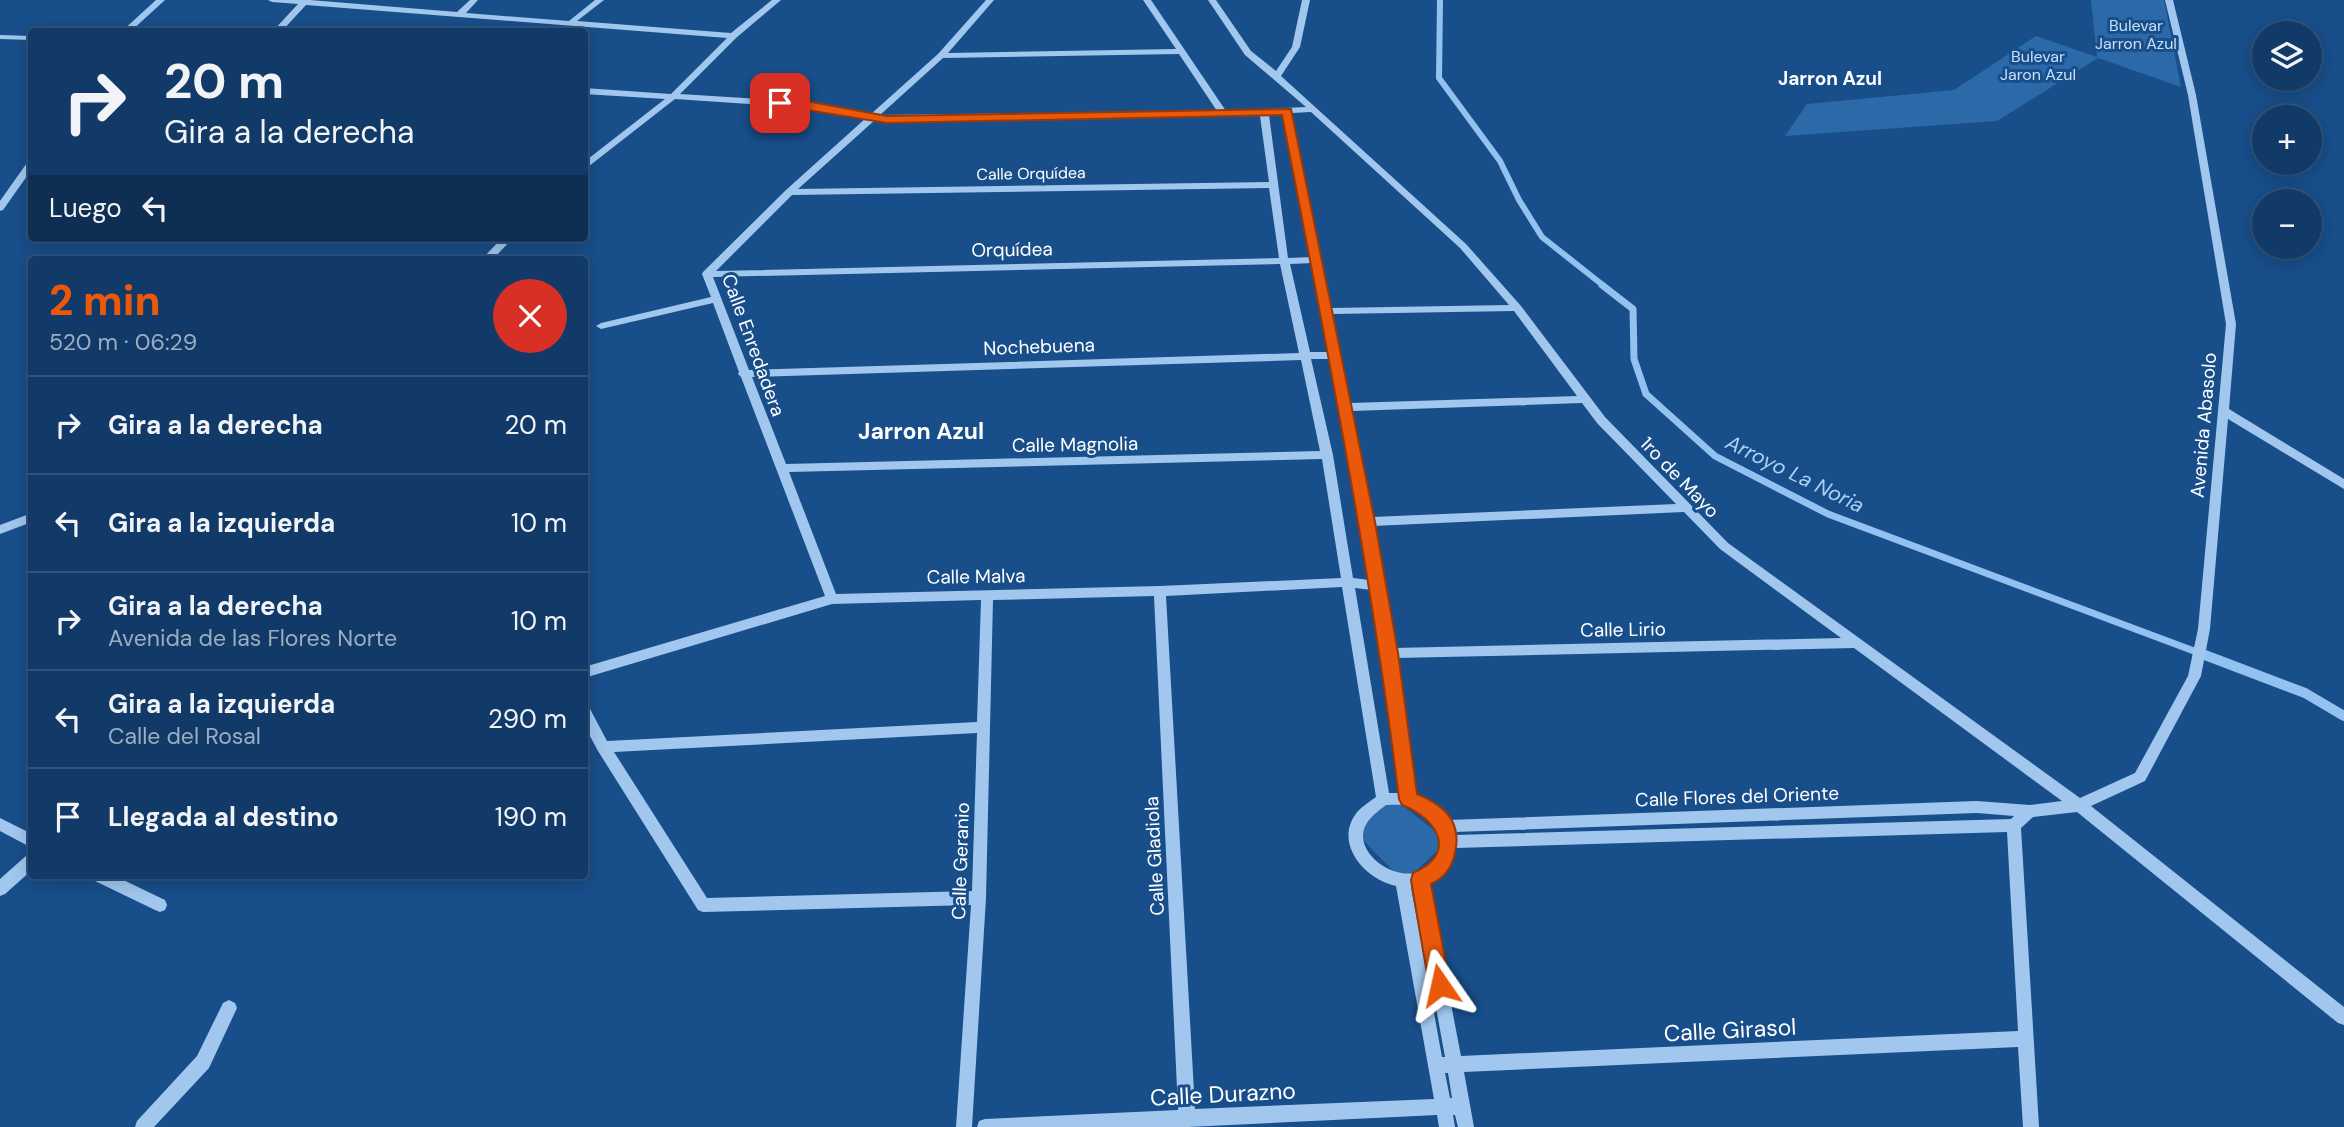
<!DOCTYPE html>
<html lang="es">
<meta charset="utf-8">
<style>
:root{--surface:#123a68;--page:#1b416e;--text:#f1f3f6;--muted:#9cadc0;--line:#31547c;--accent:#ea580c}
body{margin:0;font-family:"DM Sans",sans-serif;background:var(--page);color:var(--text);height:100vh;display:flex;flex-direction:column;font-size:26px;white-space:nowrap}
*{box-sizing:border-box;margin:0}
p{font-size:23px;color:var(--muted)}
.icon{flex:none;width:38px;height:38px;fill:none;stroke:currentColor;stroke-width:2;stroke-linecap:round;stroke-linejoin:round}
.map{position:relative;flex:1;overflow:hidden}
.drawer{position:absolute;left:28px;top:256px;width:560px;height:623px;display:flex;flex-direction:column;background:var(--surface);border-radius:7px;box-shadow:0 4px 18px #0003,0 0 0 2px var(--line)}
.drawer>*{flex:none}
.hud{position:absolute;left:28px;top:28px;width:560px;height:214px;border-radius:7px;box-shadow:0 4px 18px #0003,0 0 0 2px var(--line);background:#123a68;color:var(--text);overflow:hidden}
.tools{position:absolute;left:2252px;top:21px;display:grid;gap:14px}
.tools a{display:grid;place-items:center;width:70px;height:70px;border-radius:50%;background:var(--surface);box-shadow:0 4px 18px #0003,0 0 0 2px var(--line);font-size:35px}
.pin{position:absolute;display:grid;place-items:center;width:60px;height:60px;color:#fff;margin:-30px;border-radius:14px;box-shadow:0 4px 10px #0006}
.me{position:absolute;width:77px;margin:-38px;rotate:349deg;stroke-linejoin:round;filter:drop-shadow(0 0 5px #0008)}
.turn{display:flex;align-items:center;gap:24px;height:147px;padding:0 21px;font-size:32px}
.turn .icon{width:91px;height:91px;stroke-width:2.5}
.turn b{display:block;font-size:49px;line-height:60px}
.then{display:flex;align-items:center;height:66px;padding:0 21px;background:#0003;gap:14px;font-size:26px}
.round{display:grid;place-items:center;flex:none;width:74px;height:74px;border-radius:37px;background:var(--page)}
.overview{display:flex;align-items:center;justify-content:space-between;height:119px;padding:0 21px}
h1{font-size:42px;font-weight:800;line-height:52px;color:var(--accent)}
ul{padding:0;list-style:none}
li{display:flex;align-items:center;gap:21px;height:98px;padding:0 21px;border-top:2px solid var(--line)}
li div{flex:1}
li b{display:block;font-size:26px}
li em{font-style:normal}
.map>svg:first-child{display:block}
</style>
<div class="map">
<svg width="2344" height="1127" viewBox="0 0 2344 1127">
<rect width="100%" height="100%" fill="#184e8a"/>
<g fill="#2b69a8">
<polygon points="2091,0 2164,0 2181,87 2098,58 1997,121 1785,136 1807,104 1954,90 2036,36 2097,57"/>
<polygon points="1393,798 1448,841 1404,882 1355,832"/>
</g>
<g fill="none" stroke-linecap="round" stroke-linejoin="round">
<polyline stroke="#93c2f0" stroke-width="6" points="1440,0 1439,78 1500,161 1519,200 1542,237 1604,286"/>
<polyline stroke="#93c2f0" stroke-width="7" points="1602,285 1633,309 1634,359 1646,394 1715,456 1828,514 2202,654"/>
<polyline stroke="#93c2f0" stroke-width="10" points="2197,652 2305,693 2344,716"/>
<g fill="#a1c7ee" fill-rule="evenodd">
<polygon points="156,0 165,0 130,32 121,32"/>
<path d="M268,0H310L457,12L470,0H478L466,13L569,21L595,0H604L577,21L731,33L772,0H781L736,38L680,94L806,102L871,114L938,54L986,0H994L948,53L1176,49L1143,0H1151L1226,111L1306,107L1245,55L1208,0H1216L1251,51L1276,71L1292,47L1302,0H1310L1300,47L1281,76L1466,244L1521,306L1605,417L1728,543L2080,798L2135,773L2188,676L2198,629L2226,324L2188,95L2165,0H2173L2196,95L2236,324L2229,409L2344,479V489L2228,419L2210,629L2201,676L2145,781L2091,806L2344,1007V1025L2338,1023L2077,812L2033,817L2021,828L2039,1127H2023L2018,1047L1464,1072L1474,1127H1458L1455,1115H1453L1455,1127H1439L1437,1115L1188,1127H977L979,1121L985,1119L1178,1110L1154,596L993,600L986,898L972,1127H956L971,905L703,912L698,910L598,751L584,725V706L589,707L607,741L977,722L981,600L832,604L584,678V667L825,596L741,377L738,374L739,372L713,303L601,329L596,326L601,323L711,297L702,274L703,272L786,190L866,118L806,108L675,99L584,170V162L665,99L584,94V88L671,94L727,38L306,5L281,32H272L298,4L272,2ZM1179,54L1217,111L880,115L943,58ZM1311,112L1460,248L1509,305L1332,308L1292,113ZM1283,114L1312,257L1288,258L1269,115ZM1260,116L1269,182L798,189L875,120L886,122ZM1269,188L1279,258L716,271L792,195ZM1313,263L1330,352H1310L1290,264ZM1280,264L1299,353L749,370L713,277ZM1514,311L1577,396L1350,403L1333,314ZM1311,359H1331L1370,580L1353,578L1333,455ZM1301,360L1320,451L786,464L752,377ZM1582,403L1597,423L1676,504L1372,517L1352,411ZM1322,459L1341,578L1160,586L836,594L789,472ZM1684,512L1720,549L1841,638L1394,648L1384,589L1385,586L1383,582L1373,526ZM1342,587L1376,797C1370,801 1363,806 1358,811C1332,842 1364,879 1396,886L1434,1099L1195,1109L1166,596ZM1355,588L1372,590L1401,793H1389ZM1854,648L2062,801L2030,805L1977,801L1448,820L1434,804L1416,796L1395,658ZM977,733L972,891L707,898L614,752ZM1386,805C1395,805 1404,804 1413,807C1431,814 1446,834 1440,853C1438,859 1434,862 1430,866C1401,891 1343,849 1370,819C1374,814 1381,809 1386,805ZM1977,813L2014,816L2011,819L1455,835L1454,832ZM2007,832L2018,1031L1461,1056L1428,884L1447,869L1455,848ZM1411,887H1414L1445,1057H1442ZM1445,1073H1448L1452,1098H1450Z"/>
<polygon points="0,35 32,36 32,40 0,39"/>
<polygon points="32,159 32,169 3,210 0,211 0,201 29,160"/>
<polygon points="502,238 513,238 493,259 482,259"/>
<polygon points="32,513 32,522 0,534 0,525"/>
<polygon points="0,818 32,834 32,848 0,831"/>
<polygon points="32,854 32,870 5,894 0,896 0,879 27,855"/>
<polygon points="91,875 113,875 165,900 167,905 165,910 160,912 155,910 93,880"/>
<polygon points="229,1000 235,1003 237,1008 209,1068 154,1127 135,1127 137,1121 197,1056 223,1003"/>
</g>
</g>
<path fill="#ea580c" stroke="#983908" stroke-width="2" d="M780,99L806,101L887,116L1291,109L1375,522L1398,653L1417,794C1449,807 1464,826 1453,860C1449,872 1442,879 1431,884L1450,985L1447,992L1440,995L1432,992L1429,985L1411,880L1413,873C1458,854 1438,819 1402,805L1399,799C1371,569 1326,343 1282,115L887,123L776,105V100Z"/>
<g text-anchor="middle" stroke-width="6" stroke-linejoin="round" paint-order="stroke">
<g font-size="16" fill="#c7e0fa" stroke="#184e8a">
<text x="2136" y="31">Bulevar<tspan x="2136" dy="18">Jarron Azul</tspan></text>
<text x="2038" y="62">Bulevar<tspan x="2038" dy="18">Jaron Azul</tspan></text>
</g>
<g font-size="16" fill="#fff" stroke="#184e8a">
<text transform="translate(1031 173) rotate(-1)" y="6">Calle Orquídea</text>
</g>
<g font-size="19" font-weight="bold" fill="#fff" stroke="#184e8a">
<text x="1830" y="85">Jarron Azul</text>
</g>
<g font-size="19" fill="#fff" stroke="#184e8a">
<text transform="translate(1012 249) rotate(-1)" y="7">Orquídea</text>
<text transform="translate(754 345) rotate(70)" y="7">Calle Enredadera</text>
<text transform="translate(1039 346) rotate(-2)" y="7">Nochebuena</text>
<text transform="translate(2203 425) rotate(-85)" y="7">Avenida Abasolo</text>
<text transform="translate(1075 444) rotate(-1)" y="7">Calle Magnolia</text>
<text transform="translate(1680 477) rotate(46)" y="7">1ro de Mayo</text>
<text transform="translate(976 576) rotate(-1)" y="7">Calle Malva</text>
<text transform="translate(1623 629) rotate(-1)" y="7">Calle Lirio</text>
<text transform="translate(1737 796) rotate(-2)" y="7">Calle Flores del Oriente</text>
<text transform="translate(1154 856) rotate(-93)" y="7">Calle Gladiola</text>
<text transform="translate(960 861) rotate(-88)" y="7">Calle Geranio</text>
</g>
<g font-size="21" font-style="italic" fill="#add1f5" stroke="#184e8a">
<text transform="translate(1795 474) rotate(26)" y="7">Arroyo La Noria</text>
</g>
<g font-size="23" font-weight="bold" fill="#fff" stroke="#184e8a">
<text x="921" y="439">Jarron Azul</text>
</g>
<g font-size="23" fill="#fff" stroke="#184e8a">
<text transform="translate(1730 1030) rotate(-3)" y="8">Calle Girasol</text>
<text transform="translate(1223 1094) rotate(-3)" y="8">Calle Durazno</text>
</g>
</g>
</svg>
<div class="tools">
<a><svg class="icon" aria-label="layers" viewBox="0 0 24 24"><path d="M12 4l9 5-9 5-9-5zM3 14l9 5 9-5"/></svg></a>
<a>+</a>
<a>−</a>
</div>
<div class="pin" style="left:780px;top:103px;background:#d93025"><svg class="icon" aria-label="arrive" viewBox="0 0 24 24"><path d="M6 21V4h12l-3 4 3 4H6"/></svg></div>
<svg class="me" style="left:1440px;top:985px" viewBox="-20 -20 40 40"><path d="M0-17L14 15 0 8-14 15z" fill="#ea580c" stroke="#fff" stroke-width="4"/></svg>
<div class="hud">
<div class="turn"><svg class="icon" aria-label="right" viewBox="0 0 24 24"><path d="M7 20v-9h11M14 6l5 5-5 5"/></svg><div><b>20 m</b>Gira a la derecha</div></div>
<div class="then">Luego<svg class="icon" aria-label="left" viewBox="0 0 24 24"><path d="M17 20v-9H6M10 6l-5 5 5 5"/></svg></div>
</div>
<section class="drawer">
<div class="overview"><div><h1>2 min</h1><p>520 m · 06:29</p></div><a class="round" style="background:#d93025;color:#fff"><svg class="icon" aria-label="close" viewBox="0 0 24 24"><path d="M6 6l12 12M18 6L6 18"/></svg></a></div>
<ul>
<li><svg class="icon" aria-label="right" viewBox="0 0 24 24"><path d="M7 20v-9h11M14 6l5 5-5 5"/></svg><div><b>Gira a la derecha</b></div><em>20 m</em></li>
<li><svg class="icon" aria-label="left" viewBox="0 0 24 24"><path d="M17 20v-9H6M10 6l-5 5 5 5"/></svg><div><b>Gira a la izquierda</b></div><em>10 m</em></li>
<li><svg class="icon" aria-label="right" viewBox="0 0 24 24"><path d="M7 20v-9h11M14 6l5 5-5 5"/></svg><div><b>Gira a la derecha</b><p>Avenida de las Flores Norte</p></div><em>10 m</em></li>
<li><svg class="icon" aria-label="left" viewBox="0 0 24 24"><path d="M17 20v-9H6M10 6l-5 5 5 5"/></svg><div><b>Gira a la izquierda</b><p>Calle del Rosal</p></div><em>290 m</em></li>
<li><svg class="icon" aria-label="arrive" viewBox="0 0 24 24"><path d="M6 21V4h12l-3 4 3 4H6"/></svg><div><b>Llegada al destino</b></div><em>190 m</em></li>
</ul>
</section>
</div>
